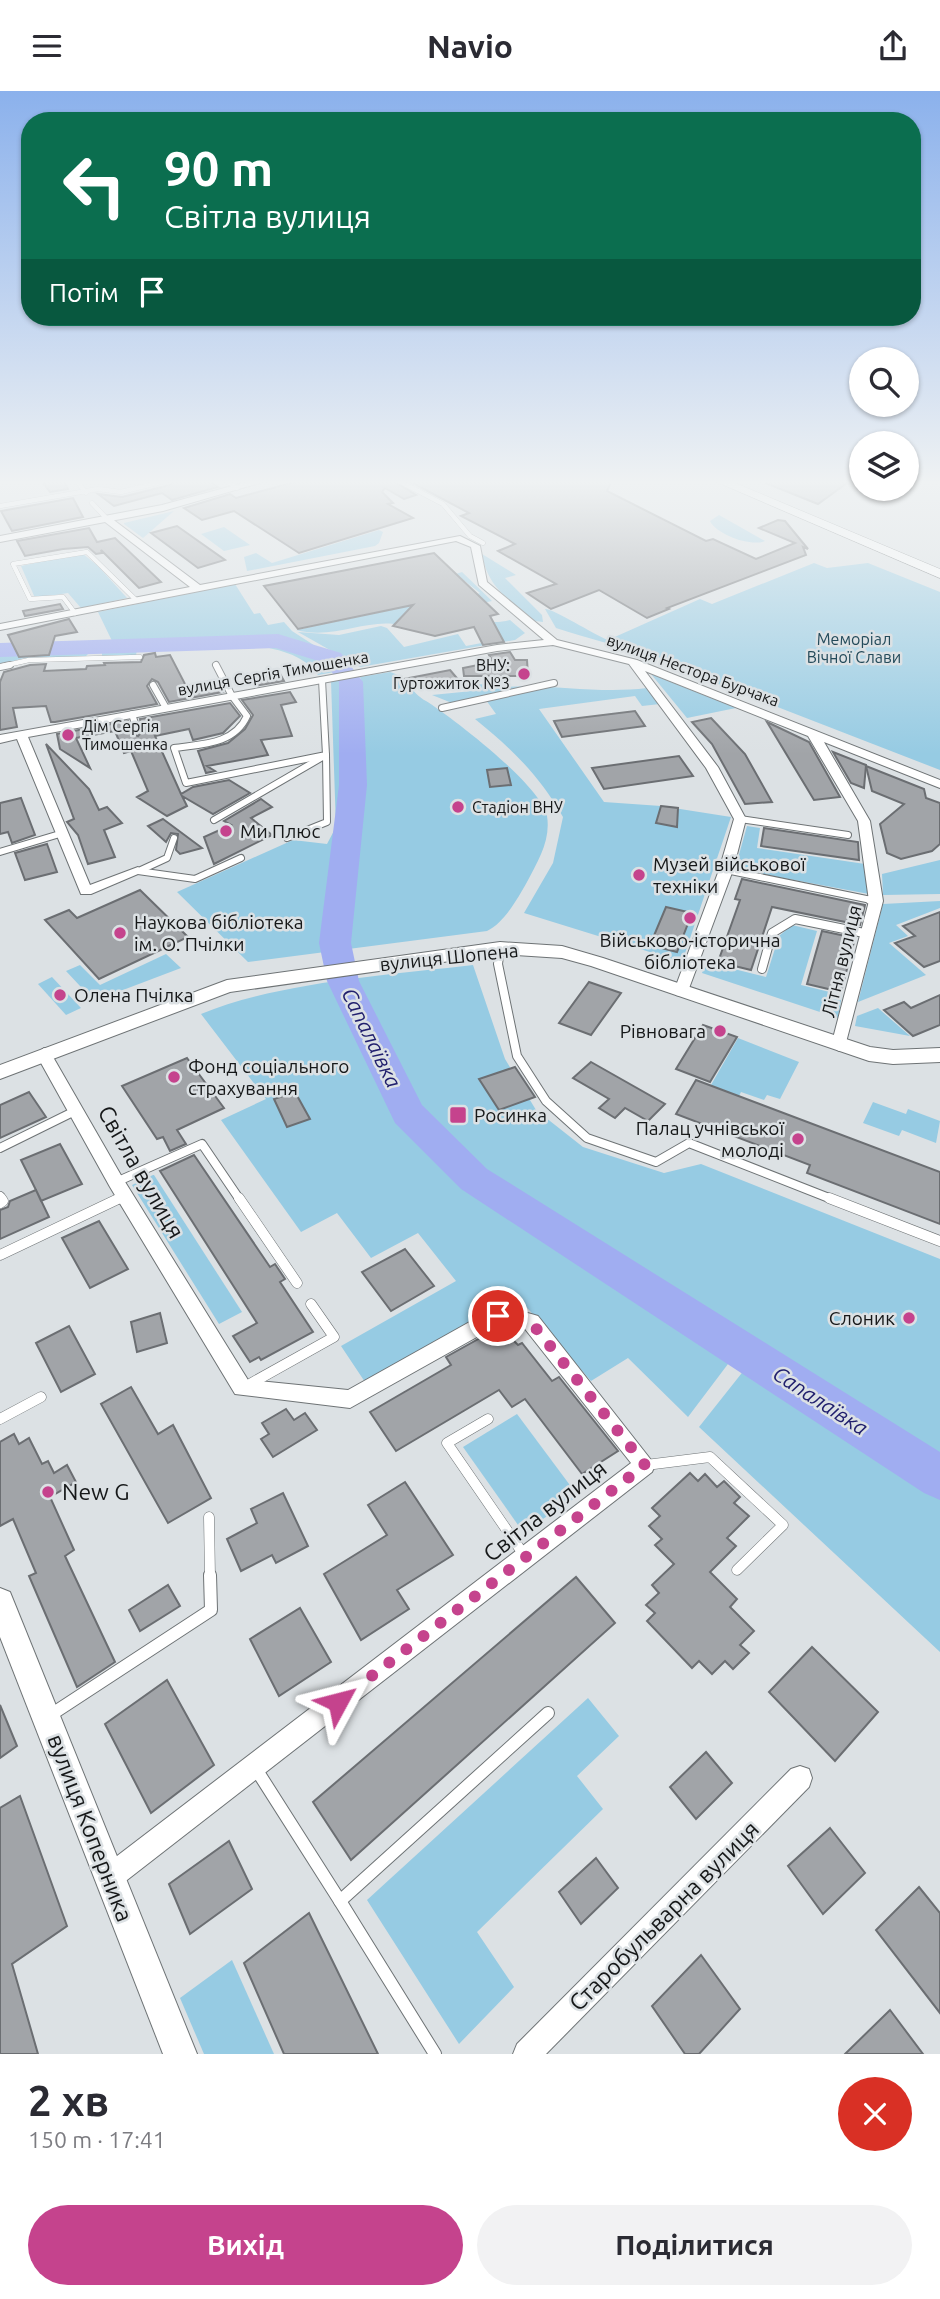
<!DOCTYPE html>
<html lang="uk">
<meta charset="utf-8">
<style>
:root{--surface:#fff;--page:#f2f2f3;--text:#2b2b33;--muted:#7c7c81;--accent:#c5438d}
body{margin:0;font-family:Ubuntu,sans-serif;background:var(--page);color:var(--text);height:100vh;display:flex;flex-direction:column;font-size:26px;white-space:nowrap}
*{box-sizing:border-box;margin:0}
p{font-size:23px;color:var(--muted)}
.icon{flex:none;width:38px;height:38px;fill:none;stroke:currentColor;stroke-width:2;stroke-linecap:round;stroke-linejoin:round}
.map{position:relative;height:1963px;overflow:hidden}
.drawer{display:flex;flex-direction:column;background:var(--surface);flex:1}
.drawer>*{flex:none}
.guide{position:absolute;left:21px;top:21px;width:900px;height:214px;border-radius:28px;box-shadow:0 2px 5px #0004;background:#0b6e4f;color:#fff;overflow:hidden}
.fabs{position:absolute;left:849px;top:256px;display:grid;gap:14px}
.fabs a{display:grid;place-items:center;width:70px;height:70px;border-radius:50%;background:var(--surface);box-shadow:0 2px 5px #0004;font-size:35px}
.pin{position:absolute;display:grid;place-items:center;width:60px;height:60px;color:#fff;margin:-30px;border:4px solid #fff;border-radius:50%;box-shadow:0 2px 7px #0007}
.me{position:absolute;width:77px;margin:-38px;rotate:52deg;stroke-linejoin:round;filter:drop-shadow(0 0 5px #0008)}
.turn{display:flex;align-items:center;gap:24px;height:147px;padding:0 28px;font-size:32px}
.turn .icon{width:91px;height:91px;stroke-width:2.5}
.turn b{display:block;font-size:49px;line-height:60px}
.then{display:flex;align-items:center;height:66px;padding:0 28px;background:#0003;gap:14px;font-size:26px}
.round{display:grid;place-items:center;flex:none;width:74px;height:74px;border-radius:37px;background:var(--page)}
.headline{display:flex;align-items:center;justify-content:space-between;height:119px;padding:0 28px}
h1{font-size:42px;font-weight:700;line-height:52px}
.action{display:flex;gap:14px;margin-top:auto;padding:14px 28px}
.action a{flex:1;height:80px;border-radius:42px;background:var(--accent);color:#fff;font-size:28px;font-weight:700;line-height:80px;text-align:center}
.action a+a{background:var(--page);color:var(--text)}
header{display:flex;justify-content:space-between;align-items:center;height:91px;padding:0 28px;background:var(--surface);font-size:32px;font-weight:700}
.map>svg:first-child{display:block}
</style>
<header><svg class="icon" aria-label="menu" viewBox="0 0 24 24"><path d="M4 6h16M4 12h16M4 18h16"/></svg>Navio<svg class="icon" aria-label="share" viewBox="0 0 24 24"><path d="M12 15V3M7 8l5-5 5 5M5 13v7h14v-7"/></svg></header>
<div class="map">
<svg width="940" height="1963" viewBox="0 0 940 1963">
<rect width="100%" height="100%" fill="#dce1e4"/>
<g fill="#96cbe3">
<polygon points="174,420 143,447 124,433 124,432"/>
<path d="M719,424L765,450C751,456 717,444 710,430Z"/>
<polygon points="224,436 250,454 224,460 201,443"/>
<polygon points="379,439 383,441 379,452 375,455 247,480 244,466 256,462 272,472"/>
<polygon points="82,462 98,475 127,507 81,517 68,502 35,507 21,475"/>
<path d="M482,463L516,484L505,487L542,524L543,531L535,530C510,509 488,498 482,463Z"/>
<path d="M814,472L827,477L868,472L940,501V679L687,581L690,578L650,563L647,565C616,553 588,548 556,537L545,518C554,518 593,543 608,549L700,508L712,513Z"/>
<path d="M462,481L492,510L468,515C482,530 489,534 510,529L525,542L515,549L360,576L298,541L339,544L381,535L387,537L404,556L458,543L466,555L502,548L497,539L483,540L458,510L480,502L456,483Z"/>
<path d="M235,493L254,523L260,522L268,534L284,531L292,540L351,578L318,584C289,540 185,555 137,557L136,565H102V562L88,563L85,566L24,567L0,574V555L113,552L98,521Z"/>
<path d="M419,513L399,534C368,527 334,549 296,539Z"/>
<path d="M390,581C406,585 411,602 426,610C450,625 541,694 547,725C551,749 538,770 527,791C518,807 504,832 487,840L248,871L177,801L293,749L327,753L336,736L331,590L361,589L360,586Z"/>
<polygon points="651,583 736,617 687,627"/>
<path d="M505,590V596C552,593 600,603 647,597L660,613L642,615L635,605L539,618L604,711L661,715L731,726L682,871L524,822L553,772L563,726C539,684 512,658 475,628L496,623L486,609L457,614L432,604L472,600L469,595Z"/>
<polygon points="747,735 760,737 757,757 865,773 869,803 735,778"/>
<polygon points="940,769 940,803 883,804 882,783"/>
<polygon points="940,810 940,817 896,834 908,845 889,852 926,884 858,911 883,813"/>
<polygon points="792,834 817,840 801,894 842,904 838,927 702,882 706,871 766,886 779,845"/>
<polygon points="166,863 181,877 94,910 66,880 80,874 100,894"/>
<path d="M473,874L505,968L536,1019L583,1056L664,1082L701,1073L940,1168V1561L699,1336L745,1278L731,1269L688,1326L628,1267L591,1290L516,1204L365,1291L341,1255L456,1190L418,1142L371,1167L337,1122L301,1141L221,1029L266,1008L201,923C279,891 389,884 473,874Z"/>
<polygon points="52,886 81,917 66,924 38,893"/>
<polygon points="878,917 910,945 855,935 857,925"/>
<polygon points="738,947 799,971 780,1008 767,1004 764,1009 741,1001 739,1005 711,994"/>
<polygon points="873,1011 906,1023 908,1018 940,1030 936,1052 902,1039 899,1045 863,1032"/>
<polygon points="153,1084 154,1084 242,1221 219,1233 132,1094"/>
<polygon points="517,1323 578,1405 523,1441 463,1356"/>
<polygon points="588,1607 619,1645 577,1685 603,1718 477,1841 514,1896 459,1953 367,1809"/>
<polygon points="232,1869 274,1963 204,1963 180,1907"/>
</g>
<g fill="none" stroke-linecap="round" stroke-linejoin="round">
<polygon fill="#a0adf1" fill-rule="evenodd" points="278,543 341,562 363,591 367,694 351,852 359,890 422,1014 487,1078 940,1361 940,1409 924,1402 461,1098 395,1032 327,890 319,852 339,694 339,591 325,572 276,557 0,566 0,552"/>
</g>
<g fill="#a1a4a8" stroke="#6b6e72" stroke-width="2">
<polygon points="41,389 63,389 68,398 50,401"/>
<polygon points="174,389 206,389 218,396 172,409 162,402 114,415 98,403 122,406 170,394"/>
<polygon points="302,389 392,389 416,404 404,408 385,397 382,401 393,412 388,413 413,427 299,462 234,420 202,429 184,417 230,403 236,407"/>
<polygon points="407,389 612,389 607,400 706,450 713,448 756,468 795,452 759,437 778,429 785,430 808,458 803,456 806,464 667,517 669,518 647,527 599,499 551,518 527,502 556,493 498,460 515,453 461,425 469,422"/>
<polygon points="758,389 851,389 818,413"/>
<polygon points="73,407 83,426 12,440 1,420"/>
<polygon points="177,435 225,469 198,477 151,442"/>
<polygon points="89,437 97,451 115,447 161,491 139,497 101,459 102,462 96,463 88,456 63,458 25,465 17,450"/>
<polygon points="434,462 498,523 490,525 504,551 483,554 474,536 435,545 393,535 413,514 298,538 264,495"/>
<polygon points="60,513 63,518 25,525 23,520"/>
<polygon points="69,528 77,541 55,545 49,564 19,566 8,544"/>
<polygon points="510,561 515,569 527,569 528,585 464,585 463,577 493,571 489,564"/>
<polygon points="155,562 156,566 170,564 186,595 217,589 223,601 169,611 158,591 152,588 147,595 157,613 55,631 51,631 46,615 13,617 17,636 0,639 0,591 4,581 30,574 46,573 44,580 86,578 87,575 105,574 104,572 141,571 144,564"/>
<polygon points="278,579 284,590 255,595 249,585"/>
<polygon points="450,579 461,592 439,597 404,588"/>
<polygon points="290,601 296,611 281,614 292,645 261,649 268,664 207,675 215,680 206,682 198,660 228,652 245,638 253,624 242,609"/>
<polygon points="230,612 240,625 223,642 193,649 189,638 155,645 181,703 193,696 229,689 250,702 213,723 182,705 187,715 167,725 137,706 148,700 131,660 124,662 115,640 76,647 90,677 60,658 57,643 128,630 133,643 138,645 143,640 140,628"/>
<polygon points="635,620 645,635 562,646 554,630"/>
<polygon points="711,627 745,663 772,711 745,713 712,653 692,631"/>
<polygon points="767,631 809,651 840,706 814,709"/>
<polygon points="46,653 89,698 99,719 107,716 122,732 104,739 115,766 88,773 78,744 67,731 74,728"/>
<polygon points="833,661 866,674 864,697 851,692"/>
<polygon points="679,665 693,685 604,698 592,677"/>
<polygon points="866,675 924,698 926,707 940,712 940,753 932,760 901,768 887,762 880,733 904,713 872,700"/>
<polygon points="507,677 511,694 490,696 487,679"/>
<polygon points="21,707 35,744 12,752 8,741 0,743 0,712"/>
<polygon points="261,708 272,716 251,727 272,744 214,773 204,746 231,734 224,730"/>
<polygon points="661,715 678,717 677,736 656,732"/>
<polygon points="163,728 202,757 180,763 176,759 178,743 171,742 166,751 148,735"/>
<polygon points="764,737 858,751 859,769 761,755"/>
<polygon points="47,753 57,781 25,789 15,762"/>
<polygon points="742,788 865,814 860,834 772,816 751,879 718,871 740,809 735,808"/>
<polygon points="140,799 188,846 99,888 45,829 69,819 77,827"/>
<polygon points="666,816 692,822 677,861 650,854"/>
<polygon points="940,821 940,870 924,876 895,852 915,845 903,835"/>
<polygon points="822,840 855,847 841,901 807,893"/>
<polygon points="589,891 621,902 591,944 559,932"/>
<polygon points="940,904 940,934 913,945 884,919 904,911 911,917"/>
<polygon points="703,934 737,946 710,991 676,978"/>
<polygon points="187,967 224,1017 177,1039 186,1053 170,1060 163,1046 157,1048 122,995"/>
<polygon points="591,971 665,1013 648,1030 625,1017 615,1027 599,1017 609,1008 573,987"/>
<polygon points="515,976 535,1006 499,1019 479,988"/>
<polygon points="696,989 940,1081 940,1133 807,1082 810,1074 676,1023"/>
<polygon points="29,1001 46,1026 0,1047 0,1014"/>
<polygon points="295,1001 310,1028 287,1036 274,1008"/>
<polygon points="60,1053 82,1093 41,1110 36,1099 49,1126 0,1148 0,1119 8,1116 10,1110 36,1099 21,1069"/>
<polygon points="194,1064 270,1176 275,1173 285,1188 280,1191 313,1241 261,1269 259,1266 250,1271 233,1245 257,1232 160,1080"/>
<polygon points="99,1130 128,1178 90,1197 62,1147"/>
<polygon points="405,1158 434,1195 391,1220 362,1181"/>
<polygon points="160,1222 167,1252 137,1261 131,1231"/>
<polygon points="69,1235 95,1283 61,1301 36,1252"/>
<polygon points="500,1236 518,1254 522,1252 552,1290 559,1286 618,1360 582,1383 525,1308 512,1316 499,1299 396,1360 370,1321 451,1274 446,1266"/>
<polygon points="131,1296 158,1343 173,1334 211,1407 168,1432 101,1313"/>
<polygon points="286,1318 294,1329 305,1322 317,1339 273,1366 261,1348 269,1343 262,1332"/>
<polygon points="14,1343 19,1353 29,1347 42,1373 48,1370 54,1382 67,1374 76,1391 50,1406 74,1459 65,1465 115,1571 77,1596 29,1485 36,1482 13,1428 0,1435 0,1351"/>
<polygon points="690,1382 698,1390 705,1383 717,1396 724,1390 740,1406 734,1412 749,1425 727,1447 736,1455 710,1481 737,1508 730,1516 754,1540 740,1554 749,1562 733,1578 725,1570 712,1583 699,1570 692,1577 647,1530 655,1522 646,1514 659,1502 652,1494 674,1473 655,1454 662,1448 649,1435 660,1425 652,1417"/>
<polygon points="405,1391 453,1464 397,1499 409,1518 361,1549 324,1483 387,1444 368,1414"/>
<polygon points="283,1402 308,1455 276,1472 272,1464 241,1480 227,1448 257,1432 251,1418"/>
<polygon points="576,1486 615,1532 351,1769 313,1711"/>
<polygon points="168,1494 180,1515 140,1540 129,1519"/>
<polygon points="300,1517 331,1571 279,1605 250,1548"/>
<polygon points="812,1556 878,1621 835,1670 769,1601"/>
<polygon points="167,1589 214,1674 151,1722 105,1633"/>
<polygon points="0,1614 17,1655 0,1667"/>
<polygon points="706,1661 732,1692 696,1728 670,1696"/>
<polygon points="20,1705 67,1835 12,1873 38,1963 0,1963 0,1717"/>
<polygon points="830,1737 865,1782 823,1823 788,1775"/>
<polygon points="229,1750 252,1798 190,1843 169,1793"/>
<polygon points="596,1767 618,1797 581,1833 559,1801"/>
<polygon points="919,1796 940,1822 940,1922 876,1839"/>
<polygon points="309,1822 378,1963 284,1963 244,1872"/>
<polygon points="701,1864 740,1918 699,1963 685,1963 652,1915"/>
<polygon points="890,1919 923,1963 845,1963"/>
</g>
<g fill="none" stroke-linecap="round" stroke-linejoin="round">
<defs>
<g id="service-far4">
<polyline points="76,389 86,402"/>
<polyline points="225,389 237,397"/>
<polyline points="397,389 443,413 470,445 483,452"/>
<polyline points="92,412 108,429"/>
<polyline points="0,415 98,398 121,401 169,389"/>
<polyline points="75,522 63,506 30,508 13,473 87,461 136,509"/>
<polyline points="3,575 29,569 140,566"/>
</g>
<g id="service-far3">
<path d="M216,574L232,605L247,625C234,654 201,653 174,657L186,692L326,664L322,589"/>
<polyline points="0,576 10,574"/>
<polyline points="153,594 166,617"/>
<polyline points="442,617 554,592"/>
<polyline points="132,623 137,639"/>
<polyline points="740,728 848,744"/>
<polyline points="214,729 326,664 327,731 287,747"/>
<polyline points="0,761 63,742"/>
<polyline points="141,779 167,767 174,747"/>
<polyline points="726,779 876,810"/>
<polyline points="138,780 195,788 241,767"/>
</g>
<g id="service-far2">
<polyline points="870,809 876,810"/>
<polyline points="500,857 498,873 517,965 546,1010 587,1047 656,1071 689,1052 834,1109"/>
<polyline points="762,878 772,842 795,828 869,843"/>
<polyline points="0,1057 77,1019"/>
<polyline points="116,1091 202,1053 240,1109"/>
<polyline points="0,1105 2,1109"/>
<polyline points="117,1109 124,1105"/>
</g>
<g id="service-far1">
<polyline points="239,1107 297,1192"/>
<polyline points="829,1107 940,1150"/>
<polyline points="0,1112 3,1110 1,1107"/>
<polyline points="0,1164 120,1107"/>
<polyline points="248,1294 334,1246 311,1213"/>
<polyline points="0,1328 41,1306"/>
<polyline points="488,1328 447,1352 524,1464"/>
<polyline points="646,1374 710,1366 783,1434 737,1479"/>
<polyline points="209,1426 210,1486"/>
</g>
<g id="service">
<polyline points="49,1625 211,1519 210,1484"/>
<polyline points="256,1678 340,1810 548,1622"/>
<polyline points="340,1810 435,1963"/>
</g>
<g id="minor">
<polygon points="105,427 111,427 200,494 460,445 480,455 487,491 557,549 637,569 940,689 940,697 824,651 870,730 883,810 844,959 839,960 831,955 869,810 858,730 808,645 645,580 718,676 746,728 733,779 688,900 681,905 676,904 674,900 719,779 734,728 706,677 629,573 553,554 497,560 28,646 90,794 138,776 145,780 91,803 81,803 17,648 0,652 0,644 497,554 544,549 479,494 471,456 456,450 0,539 0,533 190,496 105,431"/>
<path d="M44,957L49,959L122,1086L248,1289L348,1299L491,1219C504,1215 525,1221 538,1225L655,1374L652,1381L118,1796L109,1800L100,1796L96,1787L100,1778L631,1372L525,1238L500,1233L350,1317L235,1303L110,1096L36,963Z"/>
<polygon points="800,1675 809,1678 812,1687 809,1696 546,1963 513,1963 517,1953 791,1678"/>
</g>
<g id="tertiary">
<polygon points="254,389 270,389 163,420 0,451 0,445 162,414"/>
<polygon points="500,851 562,855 603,867 870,956 893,959 940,957 940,971 893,973 869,970 591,875 562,867 500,863 230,901 0,988 0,974 227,889"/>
<polygon points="0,1497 10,1501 197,1963 163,1963 0,1546"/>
</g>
<polygon id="secondary" points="712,389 728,389 940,478 940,487"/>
</defs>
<use href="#service-far4" stroke="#6e7375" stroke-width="5"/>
<use href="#service-far3" stroke="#6e7375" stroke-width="8"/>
<use href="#service-far2" stroke="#6e7375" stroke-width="10"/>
<use href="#service-far1" stroke="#6e7375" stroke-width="11"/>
<use href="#service" stroke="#6e7375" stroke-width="14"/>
<use href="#minor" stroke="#6e7375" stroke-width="2"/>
<use href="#tertiary" stroke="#6e7375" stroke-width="2"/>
<use href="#secondary" stroke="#6e7375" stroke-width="1"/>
<use href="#service-far4" stroke="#fff" stroke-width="4.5"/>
<use href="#service-far3" stroke="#fff" stroke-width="6"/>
<use href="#service-far2" stroke="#fff" stroke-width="8"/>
<use href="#service-far1" stroke="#fff" stroke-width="10"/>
<use href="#service" stroke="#fff" stroke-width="12"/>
<use href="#minor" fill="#fff" fill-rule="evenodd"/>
<use href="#tertiary" fill="#fff" fill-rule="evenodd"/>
<use href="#secondary" fill="#fff" fill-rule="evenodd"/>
</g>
<linearGradient id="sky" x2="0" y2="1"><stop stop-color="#8bb1ec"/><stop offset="0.59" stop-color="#eff2f3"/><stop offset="1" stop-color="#eff2f3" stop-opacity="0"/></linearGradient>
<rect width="940" height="663" fill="url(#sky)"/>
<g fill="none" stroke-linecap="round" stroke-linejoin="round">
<polyline stroke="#c5438d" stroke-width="12" stroke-dasharray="0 21.6" points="338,1611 645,1374 531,1231 498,1225"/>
</g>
<g fill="#c5438d" stroke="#dce1e4" stroke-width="2.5">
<circle cx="524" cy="583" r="7"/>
<circle cx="68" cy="644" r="7"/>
<circle cx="458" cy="716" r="7"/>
<circle cx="226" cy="740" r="7"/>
<circle cx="639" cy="784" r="7"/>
<circle cx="690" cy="827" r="7"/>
<circle cx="120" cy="842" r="7"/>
<circle cx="60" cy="904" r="7"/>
<circle cx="720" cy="940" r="7"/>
<circle cx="174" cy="986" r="7"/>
<rect x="449" y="1015" width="18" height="18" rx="3.5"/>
<circle cx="798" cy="1048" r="7"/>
<circle cx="909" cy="1227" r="7"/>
<circle cx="48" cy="1401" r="7"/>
</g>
<g text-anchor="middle" stroke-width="5" stroke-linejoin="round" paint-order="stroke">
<g font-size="16" fill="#234a5a" stroke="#dce1e4">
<text x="854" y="554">Меморіал<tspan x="854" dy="18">Вічної Слави</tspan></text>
</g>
<g font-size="16" fill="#161819" stroke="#dce1e4" text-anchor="start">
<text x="510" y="580" text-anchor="end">ВНУ:<tspan x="510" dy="18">Гуртожиток №3</tspan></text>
<text x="82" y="641">Дім Сергія<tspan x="82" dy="18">Тимошенка</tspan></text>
<text x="472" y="722">Стадіон ВНУ</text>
</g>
<g font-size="16" fill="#161819" stroke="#dce1e4">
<text transform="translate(693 579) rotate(20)" y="6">вулиця Нестора Бурчака</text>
<text transform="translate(273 582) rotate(-10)" y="6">вулиця Сергія Тимошенка</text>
</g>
<g font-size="19" fill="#161819" stroke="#dce1e4" text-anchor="start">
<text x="240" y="747">Ми Плюс</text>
<text x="653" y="780">Музей військової<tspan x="653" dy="22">техніки</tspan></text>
<text x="134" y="838">Наукова бібліотека<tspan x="134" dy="22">ім. О. Пчілки</tspan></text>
<text x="690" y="856" text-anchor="middle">Військово-історична<tspan x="690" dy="22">бібліотека</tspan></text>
<text x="74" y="911">Олена Пчілка</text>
<text x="706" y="947" text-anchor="end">Рівновага</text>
<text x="188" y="982">Фонд соціального<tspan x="188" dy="22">страхування</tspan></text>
<text x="474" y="1031">Росинка</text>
<text x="784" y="1044" text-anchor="end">Палац учнівської<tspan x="784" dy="22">молоді</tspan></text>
<text x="895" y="1234" text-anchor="end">Слоник</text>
</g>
<g font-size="19" fill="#161819" stroke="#dce1e4">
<text transform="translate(449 866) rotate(-6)" y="7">вулиця Шопена</text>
<text transform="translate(841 870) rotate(-76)" y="7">Літня вулиця</text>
</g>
<g font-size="21" font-style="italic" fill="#21206e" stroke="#dce1e4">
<text transform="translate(371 947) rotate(64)" y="7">Сапалаївка</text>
<text transform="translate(820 1310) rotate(33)" y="7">Сапалаївка</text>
</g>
<g font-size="23" fill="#161819" stroke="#dce1e4">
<text transform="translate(141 1081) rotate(60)" y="8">Світла вулиця</text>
<text transform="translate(545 1420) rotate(-38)" y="8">Світла вулиця</text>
<text transform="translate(90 1737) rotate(69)" y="8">вулиця Коперника</text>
<text transform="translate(664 1825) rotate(-45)" y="8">Старобульварна вулиця</text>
</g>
<g font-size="23" fill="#161819" stroke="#dce1e4" text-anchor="start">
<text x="62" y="1409">New G</text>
</g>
</g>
</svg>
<div class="fabs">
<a><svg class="icon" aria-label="search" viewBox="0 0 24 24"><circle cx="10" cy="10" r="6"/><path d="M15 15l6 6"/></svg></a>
<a><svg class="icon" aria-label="layers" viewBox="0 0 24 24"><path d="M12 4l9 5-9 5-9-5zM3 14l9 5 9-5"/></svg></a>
</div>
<div class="pin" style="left:498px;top:1225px;background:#d93025"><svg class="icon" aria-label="arrive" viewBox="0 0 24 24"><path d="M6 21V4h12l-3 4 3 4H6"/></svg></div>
<svg class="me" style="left:338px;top:1611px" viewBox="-20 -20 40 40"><path d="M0-17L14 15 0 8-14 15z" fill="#c5438d" stroke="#fff" stroke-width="4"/></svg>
<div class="guide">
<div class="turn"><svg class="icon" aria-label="left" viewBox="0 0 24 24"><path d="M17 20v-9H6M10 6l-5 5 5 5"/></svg><div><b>90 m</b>Світла вулиця</div></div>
<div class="then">Потім<svg class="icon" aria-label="arrive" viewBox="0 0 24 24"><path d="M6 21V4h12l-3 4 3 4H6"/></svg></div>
</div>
</div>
<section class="drawer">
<div class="headline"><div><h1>2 хв</h1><p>150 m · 17:41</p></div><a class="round" style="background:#d93025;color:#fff"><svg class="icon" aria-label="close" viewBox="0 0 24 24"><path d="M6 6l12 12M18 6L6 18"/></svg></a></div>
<div class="action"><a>Вихід</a><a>Поділитися</a></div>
</section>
